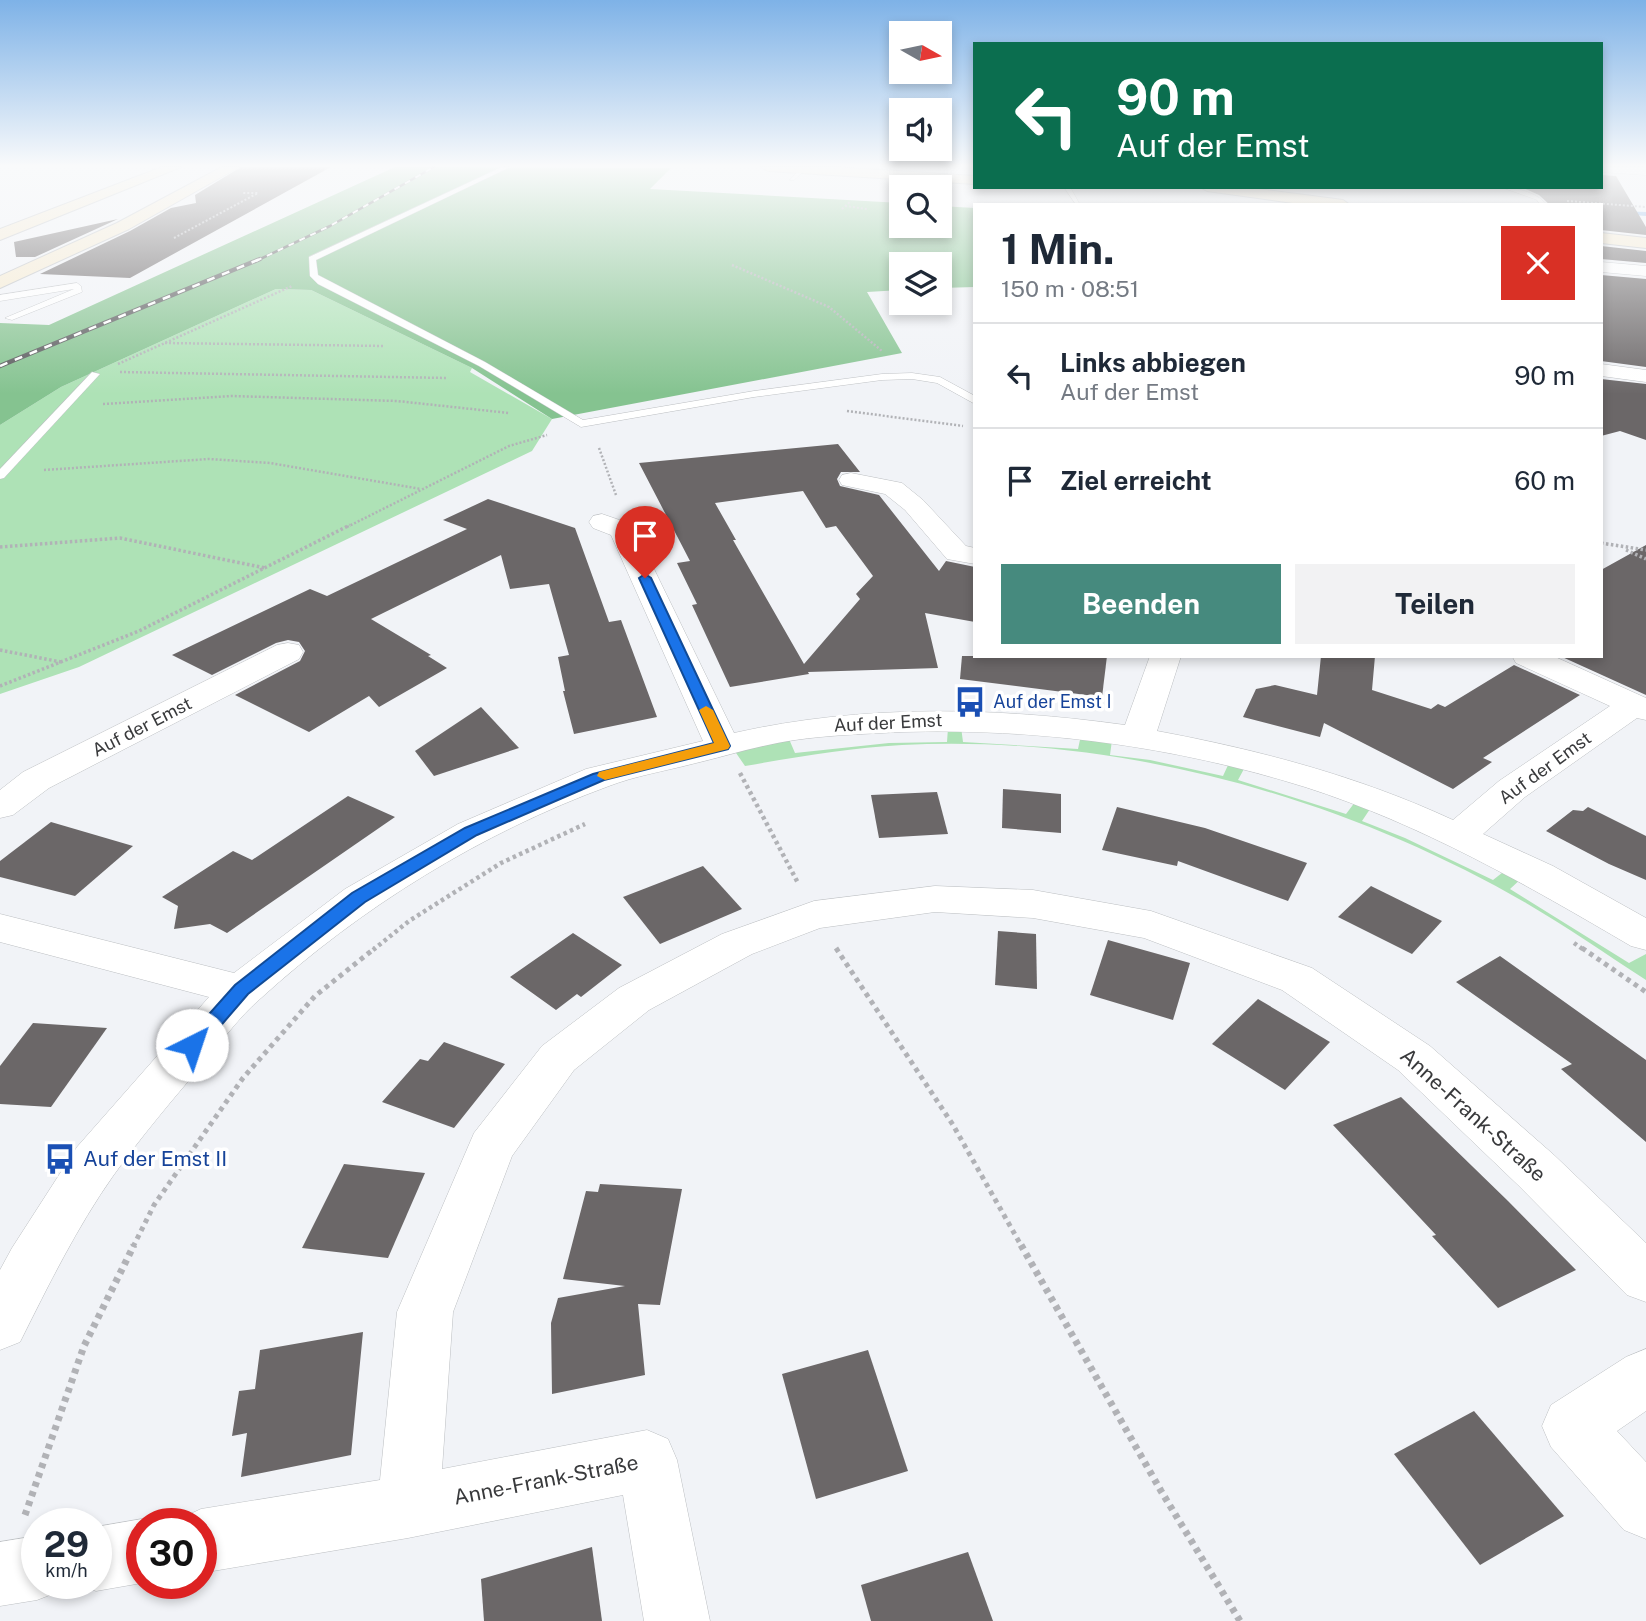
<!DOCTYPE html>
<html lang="de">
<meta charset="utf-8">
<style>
:root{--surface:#fff;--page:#f2f2f3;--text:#1f2937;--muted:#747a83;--line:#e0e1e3;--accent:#468a7e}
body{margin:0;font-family:"Public Sans",sans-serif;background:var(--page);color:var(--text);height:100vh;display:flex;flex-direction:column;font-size:26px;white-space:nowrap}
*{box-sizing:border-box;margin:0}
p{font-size:23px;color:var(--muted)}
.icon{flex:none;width:38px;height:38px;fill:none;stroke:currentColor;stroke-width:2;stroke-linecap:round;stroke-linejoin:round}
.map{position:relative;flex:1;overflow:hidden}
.panel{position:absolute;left:973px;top:203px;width:630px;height:455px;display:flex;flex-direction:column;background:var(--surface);border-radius:0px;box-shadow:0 4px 10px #0003}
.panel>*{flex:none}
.top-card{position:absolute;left:973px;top:42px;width:630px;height:147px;border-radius:0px;box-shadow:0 4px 10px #0003;background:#0b6e4f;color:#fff;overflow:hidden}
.needle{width:46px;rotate:99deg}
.controls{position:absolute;left:889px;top:21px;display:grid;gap:14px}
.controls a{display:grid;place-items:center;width:63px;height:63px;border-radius:0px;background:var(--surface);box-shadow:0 4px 10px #0003;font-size:35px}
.speed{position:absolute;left:21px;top:1508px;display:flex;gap:14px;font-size:35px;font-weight:700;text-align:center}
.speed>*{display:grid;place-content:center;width:91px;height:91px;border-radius:50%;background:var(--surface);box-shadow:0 4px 10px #0003;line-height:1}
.speed small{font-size:18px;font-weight:400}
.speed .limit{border:10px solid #d22;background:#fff;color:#111}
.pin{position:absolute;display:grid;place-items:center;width:60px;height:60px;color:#fff;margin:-72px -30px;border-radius:50% 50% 50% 0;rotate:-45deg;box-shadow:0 0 7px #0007}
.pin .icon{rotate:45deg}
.me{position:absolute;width:77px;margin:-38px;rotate:41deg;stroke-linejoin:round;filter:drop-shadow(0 0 5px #0008)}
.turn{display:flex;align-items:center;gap:24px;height:147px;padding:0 28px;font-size:32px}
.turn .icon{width:91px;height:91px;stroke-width:2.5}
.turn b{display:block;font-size:49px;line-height:60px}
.round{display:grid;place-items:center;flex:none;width:74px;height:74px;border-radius:0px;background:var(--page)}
.head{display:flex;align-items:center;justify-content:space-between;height:119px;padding:0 28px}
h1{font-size:42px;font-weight:700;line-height:52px}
.primary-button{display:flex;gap:14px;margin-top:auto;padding:14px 28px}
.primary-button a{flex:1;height:80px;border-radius:0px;background:var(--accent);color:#fff;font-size:28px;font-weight:700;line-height:80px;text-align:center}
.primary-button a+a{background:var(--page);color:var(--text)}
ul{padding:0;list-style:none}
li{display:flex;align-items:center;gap:21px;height:105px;padding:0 28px;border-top:2px solid var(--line)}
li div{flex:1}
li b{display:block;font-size:26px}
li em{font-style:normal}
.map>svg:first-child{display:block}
</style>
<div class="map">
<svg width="1646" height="1621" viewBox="0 0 1646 1621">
<rect width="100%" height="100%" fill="#f1f3f7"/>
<g fill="#aee2b6">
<polygon points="276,289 311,290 472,368 470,372 552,419 532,451 79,667 0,694 0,425 61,387"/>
<path d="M961,727L963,742L1078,749L1081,735L1112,740L1110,755L1150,760L1223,776L1229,763L1245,767L1238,780L1346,814L1355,802L1370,809L1362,821L1405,838L1493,880L1507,869L1523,877L1510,889L1629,963L1646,954V980C1606,954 1567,927 1526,903C1341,796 1117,734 902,745C850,748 797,757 745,766L734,750L789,739L795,753L889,743L947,742L948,728Z"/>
</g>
<polygon fill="#85c390" points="395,167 671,168 650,189 901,203 901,226 940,226 940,206 975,208 975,287 940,288 940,264 901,264 901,290 867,292 902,353 552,419 472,368 311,290 276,289 61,387 0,425 0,323 49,325"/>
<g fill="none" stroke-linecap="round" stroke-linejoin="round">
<polygon fill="#80aee6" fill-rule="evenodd" points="1618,211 1646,212 1646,216 1620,214"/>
</g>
<g fill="#6b6768" fill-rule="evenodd">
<polygon points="241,167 331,167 130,278 40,274 130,231 171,208 196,203 195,195"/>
<polygon points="1601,175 1616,176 1646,227 1646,235 1601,230 1601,205 1550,205 1539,195 1521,187 1601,187"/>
<polygon points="118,219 35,257 16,257 14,242"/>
<polygon points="1601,246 1646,251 1646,263 1601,259"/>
<polygon points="1601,275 1646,279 1646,367 1601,361"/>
<polygon points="1601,379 1646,384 1646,440 1620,431 1601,436"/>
<path d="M838,444L860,472H841L837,479L840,486L879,495L939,571L946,561L975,567V622L925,613L938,668L808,672L809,674L730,687L692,605L697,604L677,563L690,561L639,463ZM803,491L826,528L836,526L873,576L856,594L860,599L804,664L733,540H736L715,503Z"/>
<polygon points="488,499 575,528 609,622 621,620 657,717 574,734 563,691 565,691 558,657 569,655 549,584 510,589 501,555 371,619 431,655 428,656 447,668 379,707 369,696 309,732 235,695 300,661 305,651 299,642 288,640 276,643 212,675 172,655 310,589 327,596 467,529 443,520"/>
<polygon points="1646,545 1646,695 1560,656 1601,656 1601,570"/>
<polygon points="962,656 1107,656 1102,697 960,679"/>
<polygon points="1321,656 1375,656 1372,690 1431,709 1438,704 1445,707 1514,665 1580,695 1483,758 1492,762 1453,789 1324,723 1320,737 1243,717 1256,689 1275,685 1317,695"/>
<polygon points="481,707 519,748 434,776 415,751"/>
<polygon points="1003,789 1061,794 1061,833 1002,828"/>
<polygon points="937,792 948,834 879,838 871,795"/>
<polygon points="348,796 395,817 227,933 210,924 174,929 178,906 162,897 233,851 252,860"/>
<polygon points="1117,807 1205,828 1307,863 1288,901 1178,861 1177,866 1102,850"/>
<polygon points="1588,807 1646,836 1646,880 1609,864 1546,831 1573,810 1583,811"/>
<polygon points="51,822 133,846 75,896 0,877 0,861"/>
<polygon points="703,866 742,909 660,944 623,897"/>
<polygon points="1371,886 1442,921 1412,954 1338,917"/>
<polygon points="998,931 1036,934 1037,989 995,985"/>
<polygon points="573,933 622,965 581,997 577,994 556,1010 510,977"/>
<polygon points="1108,940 1190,963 1173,1020 1090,995"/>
<polygon points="1500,956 1646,1060 1646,1142 1561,1069 1572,1064 1456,982"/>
<polygon points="1258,999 1330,1042 1285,1090 1212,1044"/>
<polygon points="33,1023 107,1028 51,1107 0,1104 0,1066"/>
<polygon points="444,1042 505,1064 454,1128 382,1102 420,1059 428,1061"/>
<polygon points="1401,1097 1508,1201 1576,1270 1498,1308 1432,1236 1436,1235 1333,1125"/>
<polygon points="344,1164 425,1173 388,1258 302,1248"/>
<polygon points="600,1184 682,1189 660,1305 638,1304 645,1375 552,1394 551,1323 558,1298 625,1286 563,1279 586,1191 598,1192"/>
<polygon points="363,1332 351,1455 241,1477 247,1433 232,1436 239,1391 255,1389 260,1350"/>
<polygon points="868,1350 908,1471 816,1499 782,1374"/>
<polygon points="1474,1411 1564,1516 1480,1565 1394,1454"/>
<polygon points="592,1547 602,1621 484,1621 481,1579"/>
<polygon points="968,1552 993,1621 871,1621 861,1585"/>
</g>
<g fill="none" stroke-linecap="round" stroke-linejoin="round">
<defs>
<g id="lane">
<polygon points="502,167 510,167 316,260 318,275 485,362 583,420 754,391 882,374 912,373 940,377 975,396 975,404 937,383 912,379 882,380 754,397 581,427 479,366 318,284 310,276 309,257"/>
<polygon points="801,168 806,169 794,180 790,180"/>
<polygon points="1064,187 1070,187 1079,203 1075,203"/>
<path d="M1501,187C1516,187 1537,193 1547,205H1540L1537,200Z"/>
<polygon points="77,283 81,286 82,292 12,320 5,318 74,289 0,301 0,295"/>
<polygon points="92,372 100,374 4,478 0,479 0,469"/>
</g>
<g id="street">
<polygon points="1601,167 1646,167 1646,175 1601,172"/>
<polygon points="1601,262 1646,266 1646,276 1601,272"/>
<polygon points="1601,364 1646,370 1646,382 1601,376"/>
<polygon points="851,473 902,483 923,500 966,546 975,548 975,564 947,559 905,510 885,494 842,485 839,480 842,475"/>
<path d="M602,514L631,524L635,530L734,733C863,704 995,707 1125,725L1150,656H1181L1157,731C1259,750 1358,776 1453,820L1499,781L1610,706L1516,663L1512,656H1553L1646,698V720L1637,718L1525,797L1483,834L1553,866L1646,918V950L1631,946C1527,885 1421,824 1305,787C1174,746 1037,728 900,732C865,734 829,735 795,740C760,745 726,756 692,764C665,771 635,776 609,786C481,833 361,907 260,999C239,1017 221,1042 203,1064C172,1100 141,1137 113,1176C77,1227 48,1286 20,1342L0,1350V1270L12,1248L77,1147L209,997L0,942V914L234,973L345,889L458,824L586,769L703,741L611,535L593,528L589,522L593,516Z"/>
<polygon points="288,643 299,645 303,652 299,659 49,788 13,815 0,818 0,790 23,772 277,645"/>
<polygon points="935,886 1033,890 1151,911 1312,968 1430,1046 1554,1155 1646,1243 1646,1302 1627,1295 1518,1185 1398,1070 1282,990 1144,938 1033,918 935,912 820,928 752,954 649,1010 574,1070 512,1156 453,1312 442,1469 647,1430 668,1439 677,1460 710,1621 644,1621 623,1495 408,1538 201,1573 201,1524 176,1524 179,1519 201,1509 380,1480 397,1312 474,1133 542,1046 619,988 722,934 814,901"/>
<polygon points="1646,1349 1646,1411 1617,1431 1646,1462 1646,1539 1624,1530 1551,1447 1542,1426 1551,1405 1626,1357"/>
<polygon points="142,1519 155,1524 142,1524 142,1583 96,1591 78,1584 96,1584 96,1527"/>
<polygon points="37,1536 37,1584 63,1584 60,1591 37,1600 0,1606 0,1542"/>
</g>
<g id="secondary">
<polygon points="162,167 181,167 0,240 0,229"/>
<polygon points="222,167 239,167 129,229 0,288 0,276 117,223"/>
<polygon points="761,167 834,167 975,176 975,184 768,171"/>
<polygon points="1200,187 1242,187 1343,200 1350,205 1307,205 1207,191"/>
<polygon points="1601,233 1646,238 1646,248 1601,243"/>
</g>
</defs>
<use href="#lane" stroke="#bcbfc2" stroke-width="1"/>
<use href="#street" stroke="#bcbfc2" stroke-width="1"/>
<use href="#secondary" stroke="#bcbfc2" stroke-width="2"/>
<g stroke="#b1b2b6" stroke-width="2" stroke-dasharray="2 2" stroke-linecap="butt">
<polyline points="1567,201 1646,207"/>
<polyline points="845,206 867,209"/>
<polyline points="842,209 851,201"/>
<polyline points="174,238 258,193 243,193"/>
</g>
<g stroke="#b1b2b6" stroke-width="2.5" stroke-dasharray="2 2" stroke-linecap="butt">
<polyline points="732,265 829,307 882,351"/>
<polyline points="165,343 385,346"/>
<polyline points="118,364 292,286"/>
<polyline points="120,372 447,378"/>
<polyline points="103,404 232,396 397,401 509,413"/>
<polyline points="847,411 963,426"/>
<polyline points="599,448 616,495"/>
<polyline points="44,470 209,459 270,463 421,489"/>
<polyline points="347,527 509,446 547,435"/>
</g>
<g stroke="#b1b2b6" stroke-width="3.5" stroke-dasharray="2.5 2.5" stroke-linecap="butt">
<polyline points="1601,543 1646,550"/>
<polyline points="0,547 120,538 265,568"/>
<polyline points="1626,550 1646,559"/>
<polyline points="0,650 61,662"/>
<polyline points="0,686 139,631 350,525"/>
</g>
<g stroke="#b1b2b6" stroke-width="4.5" stroke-dasharray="3.5 3.5" stroke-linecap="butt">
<polyline points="740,773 798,883"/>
<polyline points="1574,943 1584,950"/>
<polyline points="373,950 409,921 501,863 585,824"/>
</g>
<g stroke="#b1b2b6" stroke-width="5" stroke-dasharray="4.5 4.5" stroke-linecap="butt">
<polyline points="836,948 953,1125 1022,1247"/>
<polyline points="1582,948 1646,992"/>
<polyline points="133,1247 154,1205 243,1078 315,996 375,948"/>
</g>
<g stroke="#b1b2b6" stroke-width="7" stroke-dasharray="5 5" stroke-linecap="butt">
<polyline points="1021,1245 1161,1491 1240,1621"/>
<polyline points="25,1515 84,1346 134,1245"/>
</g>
<use href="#lane" fill="#fff" fill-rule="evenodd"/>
<use href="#street" fill="#fff" fill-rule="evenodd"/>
<use href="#secondary" fill="#f6eacf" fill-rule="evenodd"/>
<defs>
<polyline id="rail-far1" points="256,261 330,226 434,167"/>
<polyline id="rail" points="0,366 260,259"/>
</defs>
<use href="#rail-far1" stroke="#595a5c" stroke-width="2.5"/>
<use href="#rail" stroke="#595a5c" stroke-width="4.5"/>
<use href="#rail-far1" stroke="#fff" stroke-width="2" stroke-dasharray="6" stroke-linecap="butt"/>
<use href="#rail" stroke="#fff" stroke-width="2.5" stroke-dasharray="8" stroke-linecap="butt"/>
</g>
<linearGradient id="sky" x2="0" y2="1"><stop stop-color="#7eb2e7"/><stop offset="0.42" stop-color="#f9fafb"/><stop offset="1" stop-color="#f9fafb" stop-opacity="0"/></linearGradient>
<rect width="1646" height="394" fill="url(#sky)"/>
<polygon fill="#1a73e8" stroke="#114b97" stroke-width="2" points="645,574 651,578 730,746 728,749 604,780 477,835 365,902 248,994 199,1051 192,1053 186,1051 183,1045 186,1040 235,985 352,893 465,828 593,774 714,743 639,578"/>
<polygon fill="#f59e0b" points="706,706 713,710 730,746 728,749 605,780 597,776 599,772 714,743 699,710"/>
<defs>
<symbol id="bus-bare" viewBox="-9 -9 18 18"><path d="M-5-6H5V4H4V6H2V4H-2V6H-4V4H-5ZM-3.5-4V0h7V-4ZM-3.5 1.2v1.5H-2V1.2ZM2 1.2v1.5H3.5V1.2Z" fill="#1a4fb4" stroke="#fff" stroke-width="2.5" paint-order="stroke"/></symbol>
</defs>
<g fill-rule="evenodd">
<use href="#bus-bare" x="948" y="680" width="44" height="44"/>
<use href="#bus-bare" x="38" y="1137" width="44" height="44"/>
</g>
<g text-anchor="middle" stroke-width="7" stroke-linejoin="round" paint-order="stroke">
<g font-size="18" fill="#164399" stroke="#fff" text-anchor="start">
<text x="993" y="708">Auf der Emst I</text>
</g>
<g font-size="18" fill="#393a3c" stroke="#fff">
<text transform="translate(888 723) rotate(-3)" y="6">Auf der Emst</text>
<text transform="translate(142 727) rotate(-27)" y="6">Auf der Emst</text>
<text transform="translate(1545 768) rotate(-36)" y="6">Auf der Emst</text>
</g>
<g font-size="21" fill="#393a3c" stroke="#fff">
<text transform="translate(1473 1115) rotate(42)" y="7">Anne-Frank-Straße</text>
<text transform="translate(546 1480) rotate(-11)" y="7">Anne-Frank-Straße</text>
</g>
<g font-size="21" fill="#164399" stroke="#fff" text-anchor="start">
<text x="83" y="1166">Auf der Emst II</text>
</g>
</g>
</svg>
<div class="controls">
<a><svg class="needle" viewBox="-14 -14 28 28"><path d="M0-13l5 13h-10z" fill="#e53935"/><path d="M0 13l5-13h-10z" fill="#747a83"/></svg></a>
<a><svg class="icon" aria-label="sound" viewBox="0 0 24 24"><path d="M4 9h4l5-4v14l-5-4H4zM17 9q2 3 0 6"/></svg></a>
<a><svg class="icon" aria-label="search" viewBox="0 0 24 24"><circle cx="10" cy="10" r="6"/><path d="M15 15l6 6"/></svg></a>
<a><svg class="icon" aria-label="layers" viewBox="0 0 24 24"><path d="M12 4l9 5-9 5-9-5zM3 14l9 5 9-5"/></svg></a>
</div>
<div class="speed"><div>29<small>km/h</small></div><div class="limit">30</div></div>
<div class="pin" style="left:645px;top:578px;background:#d93025"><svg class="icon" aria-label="arrive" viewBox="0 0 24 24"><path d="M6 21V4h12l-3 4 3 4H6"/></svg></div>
<svg class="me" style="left:192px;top:1045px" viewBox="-20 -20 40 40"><circle r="19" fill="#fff"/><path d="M0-13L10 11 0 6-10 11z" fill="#1a73e8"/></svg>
<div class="top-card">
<div class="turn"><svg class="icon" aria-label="left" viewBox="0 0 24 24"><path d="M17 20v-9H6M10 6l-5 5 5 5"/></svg><div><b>90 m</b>Auf der Emst</div></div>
</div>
<section class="panel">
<div class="head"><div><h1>1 Min.</h1><p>150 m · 08:51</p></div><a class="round" style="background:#d93025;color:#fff"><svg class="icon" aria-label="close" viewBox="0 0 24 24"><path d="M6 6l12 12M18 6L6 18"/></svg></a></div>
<ul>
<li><svg class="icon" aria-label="left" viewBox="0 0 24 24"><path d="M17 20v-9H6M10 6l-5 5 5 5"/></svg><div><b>Links abbiegen</b><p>Auf der Emst</p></div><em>90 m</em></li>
<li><svg class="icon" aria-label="arrive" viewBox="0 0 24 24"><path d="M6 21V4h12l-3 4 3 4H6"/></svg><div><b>Ziel erreicht</b></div><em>60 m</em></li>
</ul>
<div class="primary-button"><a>Beenden</a><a>Teilen</a></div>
</section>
</div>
